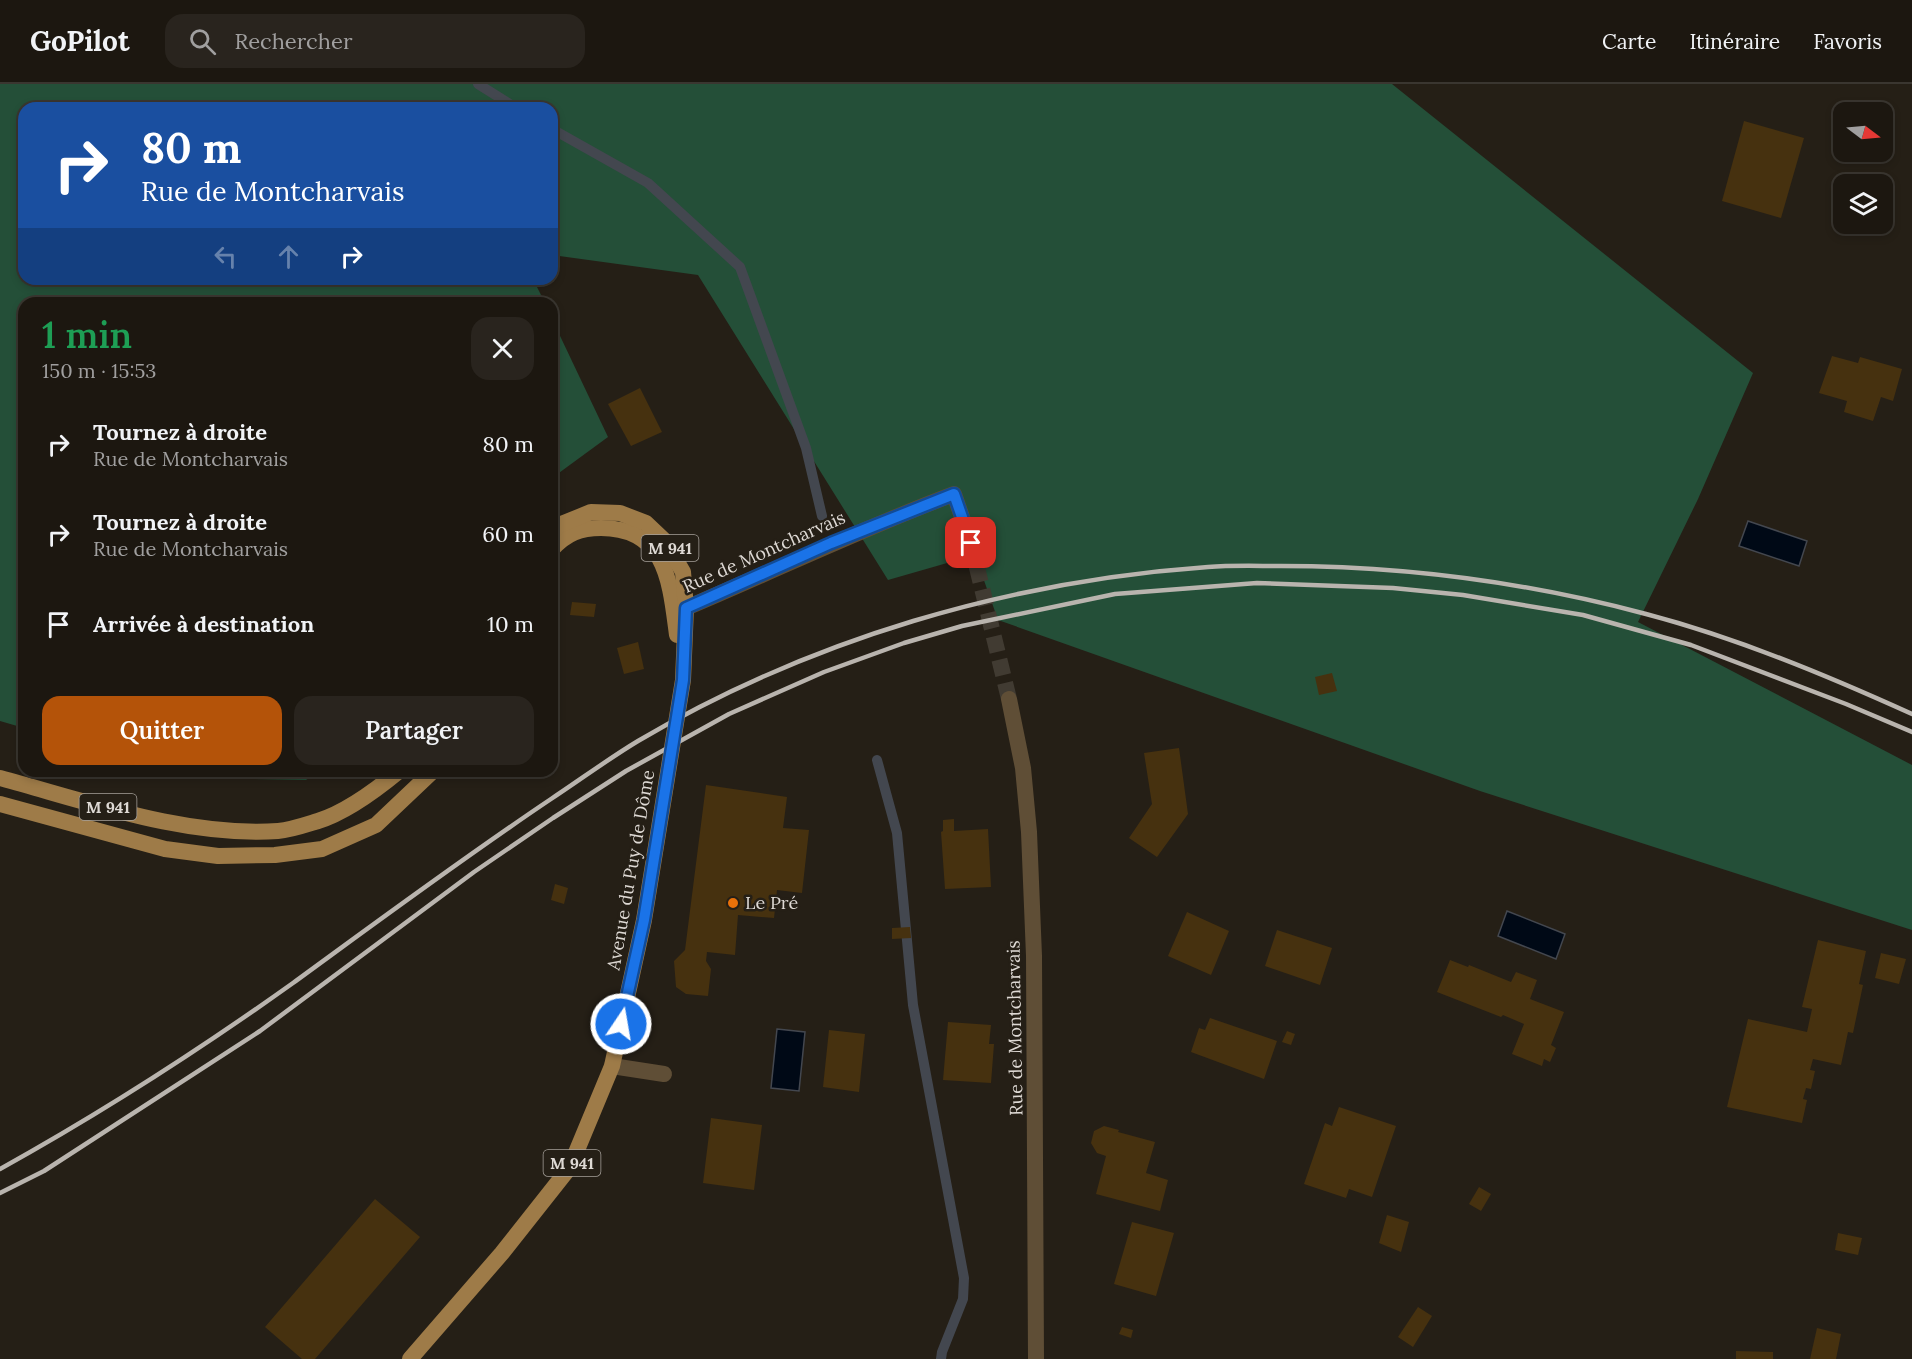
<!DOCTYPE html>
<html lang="fr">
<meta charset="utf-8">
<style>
:root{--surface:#1c1710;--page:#29241e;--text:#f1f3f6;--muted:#a09f9f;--line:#3a3630;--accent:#b45309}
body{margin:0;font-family:Lora,serif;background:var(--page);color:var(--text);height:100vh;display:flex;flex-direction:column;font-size:22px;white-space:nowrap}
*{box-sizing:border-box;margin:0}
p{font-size:20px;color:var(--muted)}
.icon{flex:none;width:33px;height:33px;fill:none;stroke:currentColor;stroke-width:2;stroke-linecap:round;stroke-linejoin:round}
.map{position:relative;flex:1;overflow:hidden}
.side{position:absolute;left:18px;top:213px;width:540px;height:480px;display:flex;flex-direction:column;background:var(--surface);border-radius:18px;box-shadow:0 3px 9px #0003,0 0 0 2px var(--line)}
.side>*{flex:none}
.hud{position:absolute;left:18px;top:18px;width:540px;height:183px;border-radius:18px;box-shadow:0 3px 9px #0003,0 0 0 2px var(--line);background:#1a4fa0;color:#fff;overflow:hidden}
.needle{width:39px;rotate:106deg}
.fabs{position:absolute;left:1833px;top:18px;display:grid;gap:12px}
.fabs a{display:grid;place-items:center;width:60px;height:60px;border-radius:12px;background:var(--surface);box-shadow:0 3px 9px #0003,0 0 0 2px var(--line);font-size:30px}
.pin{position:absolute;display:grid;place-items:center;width:51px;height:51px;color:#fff;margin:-26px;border-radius:12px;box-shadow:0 3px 9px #0006}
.me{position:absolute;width:66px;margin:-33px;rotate:12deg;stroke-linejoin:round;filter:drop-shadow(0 0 4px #0008)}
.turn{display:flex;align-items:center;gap:21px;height:126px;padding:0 24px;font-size:27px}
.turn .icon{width:78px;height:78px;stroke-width:2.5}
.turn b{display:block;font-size:42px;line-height:51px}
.lanes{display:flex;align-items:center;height:57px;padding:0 24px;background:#0003;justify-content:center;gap:30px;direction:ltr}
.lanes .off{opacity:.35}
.round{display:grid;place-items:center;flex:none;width:63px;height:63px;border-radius:18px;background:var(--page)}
.summary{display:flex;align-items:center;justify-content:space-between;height:102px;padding:0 24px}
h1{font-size:36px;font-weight:600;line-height:45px;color:#1e9e55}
.primary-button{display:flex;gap:12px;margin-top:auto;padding:12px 24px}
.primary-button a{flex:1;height:69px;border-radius:18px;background:var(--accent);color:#fff;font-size:24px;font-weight:600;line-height:69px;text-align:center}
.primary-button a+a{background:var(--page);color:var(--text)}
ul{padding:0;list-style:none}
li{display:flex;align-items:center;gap:18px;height:90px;padding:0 24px}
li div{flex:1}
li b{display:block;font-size:22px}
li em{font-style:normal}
header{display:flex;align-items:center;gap:36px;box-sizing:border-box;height:84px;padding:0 30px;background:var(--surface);border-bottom:2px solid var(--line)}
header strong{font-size:28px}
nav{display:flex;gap:33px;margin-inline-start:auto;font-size:21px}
.search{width:420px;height:54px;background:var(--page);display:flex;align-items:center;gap:15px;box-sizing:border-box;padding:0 21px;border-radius:18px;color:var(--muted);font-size:22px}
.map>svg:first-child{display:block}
</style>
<header>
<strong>GoPilot</strong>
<div class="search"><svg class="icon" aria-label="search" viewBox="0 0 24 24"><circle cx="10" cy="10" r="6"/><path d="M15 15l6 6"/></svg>Rechercher</div>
<nav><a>Carte</a><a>Itinéraire</a><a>Favoris</a></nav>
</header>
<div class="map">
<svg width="1912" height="1275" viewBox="0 0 1912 1275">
<rect width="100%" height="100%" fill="#251f16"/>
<g fill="#244f38">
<polygon points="0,0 1392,0 1753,289 1698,415 1638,538 1912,681 1912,846 1480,707 998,536 975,471 888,496 698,191 552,171 552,24 24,24 24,195 533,195 545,219 24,219 24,644 0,637"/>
<polygon points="552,235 608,353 552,394"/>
<polygon points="180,687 319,687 306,696 207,694"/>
</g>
<g fill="#000916" stroke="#43474f" stroke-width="1.5">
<polygon points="1748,437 1807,457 1799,482 1739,462"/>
<polygon points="1507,827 1565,850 1556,875 1498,852"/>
<polygon points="777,945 805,948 799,1007 771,1004"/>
</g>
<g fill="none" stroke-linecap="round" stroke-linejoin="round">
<g stroke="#43474f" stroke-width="10">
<polyline points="478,0 516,24"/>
<polyline points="552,45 648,99 740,183 806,364 822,432"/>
<polyline points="877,676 897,749 913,921 964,1194 963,1215 942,1268 941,1275"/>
</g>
</g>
<g fill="#46310f">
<polygon points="1744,37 1804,54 1781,134 1722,117"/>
<polygon points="1832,272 1858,279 1860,273 1902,285 1893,317 1881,313 1873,337 1844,328 1847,317 1819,309"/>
<polygon points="640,304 662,348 631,362 608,320"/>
<polygon points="572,518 596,520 594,533 570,531"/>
<polygon points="638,558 644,585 624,590 617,564"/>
<polygon points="1332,589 1337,607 1319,611 1315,593"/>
<polygon points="1179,664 1188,730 1157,773 1129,754 1152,720 1144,669"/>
<polygon points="706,701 787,713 783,744 809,746 802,809 777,806 774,834 738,831 735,871 707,868 706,877 711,885 708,912 686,910 676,903 674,877 685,866"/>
<polygon points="954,735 954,747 988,745 991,803 945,805 941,748 943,747 943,736"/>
<polygon points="555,800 568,804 564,820 551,816"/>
<polygon points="1187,828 1229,847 1211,891 1168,872"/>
<polygon points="910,843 911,854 892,855 892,844"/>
<polygon points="1277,846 1332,864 1320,901 1265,882"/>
<polygon points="1818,856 1866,867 1859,900 1863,901 1853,949 1848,948 1841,981 1813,975 1810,986 1815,987 1811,1005 1806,1004 1803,1015 1807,1016 1802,1039 1727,1023 1748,935 1807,948 1812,925 1802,923"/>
<polygon points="1881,869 1906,875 1899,900 1875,894"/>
<polygon points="1450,876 1468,883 1469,881 1511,898 1516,888 1537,896 1530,915 1564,928 1551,961 1556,964 1550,978 1544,975 1542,982 1512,970 1524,940 1503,931 1501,933 1437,908"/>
<polygon points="1210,934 1277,957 1264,995 1191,968 1199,944 1205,946"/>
<polygon points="948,938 991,941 989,960 994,960 991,999 943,996"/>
<polygon points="829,946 865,950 859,1008 823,1003"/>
<polygon points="1287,947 1295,950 1291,961 1282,958"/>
<polygon points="1339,1023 1396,1042 1372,1113 1349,1105 1346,1114 1304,1100 1325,1039 1332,1042"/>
<polygon points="711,1034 762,1041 754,1106 703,1099"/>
<polygon points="1104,1042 1119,1046 1118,1048 1155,1058 1146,1089 1168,1096 1160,1127 1096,1110 1106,1072 1097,1069 1091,1059 1094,1047"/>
<polygon points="1479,1103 1491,1110 1481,1127 1469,1120"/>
<polygon points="375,1115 420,1153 315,1275 302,1275 265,1243"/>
<polygon points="1387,1131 1409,1138 1401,1168 1379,1159"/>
<polygon points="1132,1138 1174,1149 1156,1212 1114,1200"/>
<polygon points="1838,1149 1862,1154 1858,1171 1835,1166"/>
<polygon points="1418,1223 1432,1232 1413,1263 1398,1253"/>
<polygon points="1122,1243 1133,1246 1131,1254 1119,1250"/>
<polygon points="1817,1244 1841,1250 1836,1275 1810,1275"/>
<polygon points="1736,1267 1773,1268 1773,1275 1736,1275"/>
</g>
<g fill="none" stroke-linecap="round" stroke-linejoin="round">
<polyline stroke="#413b32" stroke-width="16" stroke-dasharray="16 8" stroke-linecap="butt" points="971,459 1009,615"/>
<polyline stroke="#5f4e36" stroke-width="16" points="612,982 664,990"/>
<g stroke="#5f4e36" stroke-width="16">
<path d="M675,526L686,524C776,486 863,444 954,410L971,459"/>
<polyline points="1009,615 1023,684 1029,748 1034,872 1036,1275"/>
</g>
<g stroke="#9e7b48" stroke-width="16">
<path d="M552,465C567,449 580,444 601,444C667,444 670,499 677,551"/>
<path d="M0,694C89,718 185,753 278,747C291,746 305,741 318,737C347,728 376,706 399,687"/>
<polyline points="0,720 165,765 218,772 275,771 322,765 376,741 433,687"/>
<polyline points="410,1275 502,1169 570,1083 612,982 644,836 683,596 686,524 683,488 665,457 646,439 620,429 591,428 559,441 552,448"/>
</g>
<g stroke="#b9b4ae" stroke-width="4.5">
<path d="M0,1085C101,1029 199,966 293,899C378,837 463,774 551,715C580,696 608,675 638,657C811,555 1009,497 1208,483C1232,481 1257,482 1281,482C1405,482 1526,498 1646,530C1737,554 1826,591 1912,630"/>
<polyline points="0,1109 44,1087 260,947 474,788 553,734 626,687 729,630 824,588 904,559 962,542 1115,510 1257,499 1393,504 1463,511 1583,531 1691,561 1846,620 1912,648"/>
</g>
</g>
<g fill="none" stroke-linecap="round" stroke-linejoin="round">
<defs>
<polyline id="route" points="621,940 644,836 683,596 686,524 831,459 954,410 971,459"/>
</defs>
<use href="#route" stroke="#114b97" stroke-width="15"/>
<use href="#route" stroke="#1a73e8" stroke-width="10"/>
</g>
<circle fill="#e8710a" stroke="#251f16" stroke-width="2" cx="733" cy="819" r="6"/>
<g text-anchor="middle" stroke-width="5" stroke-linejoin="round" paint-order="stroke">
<g fill="#251f16" stroke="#a6a19b" stroke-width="1.5">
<rect x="641.5" y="451" width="57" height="26" rx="4.5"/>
<rect x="79.5" y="710" width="57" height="26" rx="4.5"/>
<rect x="543.5" y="1066" width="57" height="26" rx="4.5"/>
</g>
<g font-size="16" font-weight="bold" fill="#ded9d4">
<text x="670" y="470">M 941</text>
<text x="108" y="729">M 941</text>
<text x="572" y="1085">M 941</text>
</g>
<g font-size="18" fill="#ded9d4" stroke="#251f16">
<text transform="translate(764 468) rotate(-24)" y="6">Rue de Montcharvais</text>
<text transform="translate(631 786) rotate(-80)" y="6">Avenue du Puy de Dôme</text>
<text transform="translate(1015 944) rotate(-91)" y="6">Rue de Montcharvais</text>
</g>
<g font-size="18" fill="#ded9d4" stroke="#251f16" text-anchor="start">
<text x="745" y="825">Le Pré</text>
</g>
</g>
</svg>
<div class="fabs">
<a><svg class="needle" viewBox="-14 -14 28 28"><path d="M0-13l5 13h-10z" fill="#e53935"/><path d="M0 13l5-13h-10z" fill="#a09f9f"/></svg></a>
<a><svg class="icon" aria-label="layers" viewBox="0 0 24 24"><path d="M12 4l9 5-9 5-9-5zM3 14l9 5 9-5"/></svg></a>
</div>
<div class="pin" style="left:971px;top:459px;background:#d93025"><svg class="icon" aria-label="arrive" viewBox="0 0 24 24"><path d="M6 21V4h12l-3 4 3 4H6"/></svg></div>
<svg class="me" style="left:621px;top:940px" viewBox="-20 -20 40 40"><circle r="17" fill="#1a73e8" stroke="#fff" stroke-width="3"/><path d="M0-11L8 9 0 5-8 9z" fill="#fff"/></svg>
<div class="hud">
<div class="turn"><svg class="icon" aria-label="right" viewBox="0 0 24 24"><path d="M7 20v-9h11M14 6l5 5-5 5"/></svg><div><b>80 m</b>Rue de Montcharvais</div></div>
<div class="lanes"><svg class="icon off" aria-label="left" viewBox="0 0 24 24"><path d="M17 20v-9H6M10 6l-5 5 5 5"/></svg><svg class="icon off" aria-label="ahead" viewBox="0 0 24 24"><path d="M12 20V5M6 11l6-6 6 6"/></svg><svg class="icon" aria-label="right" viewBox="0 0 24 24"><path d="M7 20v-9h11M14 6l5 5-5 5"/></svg></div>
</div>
<section class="side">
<div class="summary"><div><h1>1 min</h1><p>150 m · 15:53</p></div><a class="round"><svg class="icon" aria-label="close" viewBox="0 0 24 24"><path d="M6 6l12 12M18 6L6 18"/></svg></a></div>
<ul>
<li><svg class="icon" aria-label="right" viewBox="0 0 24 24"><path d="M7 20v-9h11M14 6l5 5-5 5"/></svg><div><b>Tournez à droite</b><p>Rue de Montcharvais</p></div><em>80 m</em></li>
<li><svg class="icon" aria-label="right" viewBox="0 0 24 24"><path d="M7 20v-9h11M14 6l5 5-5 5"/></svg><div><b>Tournez à droite</b><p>Rue de Montcharvais</p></div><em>60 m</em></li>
<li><svg class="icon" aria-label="arrive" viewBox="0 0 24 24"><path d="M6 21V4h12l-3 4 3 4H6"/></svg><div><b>Arrivée à destination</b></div><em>10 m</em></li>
</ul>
<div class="primary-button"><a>Quitter</a><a>Partager</a></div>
</section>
</div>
